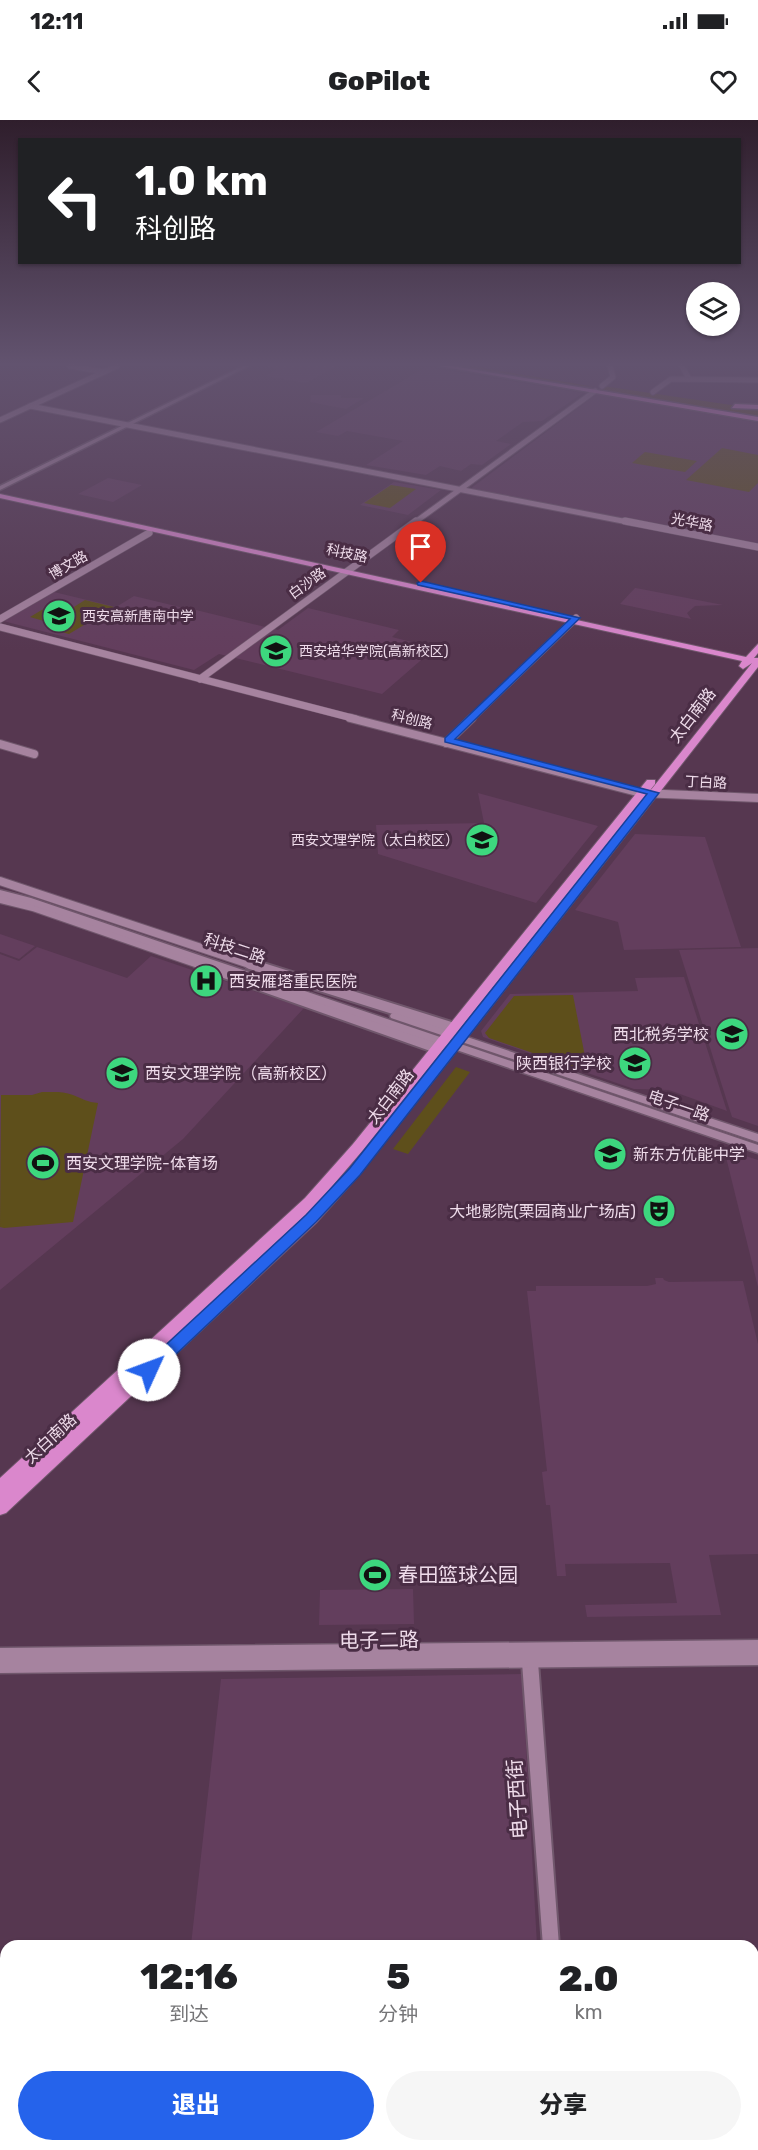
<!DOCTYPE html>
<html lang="zh">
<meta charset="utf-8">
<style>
:root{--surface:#fff;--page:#f6f6f6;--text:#202124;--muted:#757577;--accent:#2563eb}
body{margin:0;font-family:Rubik,"Noto Sans SC",sans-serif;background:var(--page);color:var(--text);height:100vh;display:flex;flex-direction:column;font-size:22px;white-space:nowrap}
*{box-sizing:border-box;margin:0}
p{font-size:20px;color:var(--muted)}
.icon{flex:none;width:33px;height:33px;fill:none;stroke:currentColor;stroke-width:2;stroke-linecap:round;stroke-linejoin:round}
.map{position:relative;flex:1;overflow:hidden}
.sheet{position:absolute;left:0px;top:1820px;width:759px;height:212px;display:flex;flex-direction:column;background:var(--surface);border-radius:18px 18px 0 0;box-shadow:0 2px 4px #0004}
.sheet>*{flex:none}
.banner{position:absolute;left:18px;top:18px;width:723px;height:126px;border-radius:0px;box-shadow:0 2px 4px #0004;background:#202124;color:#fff;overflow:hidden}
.tools{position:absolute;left:686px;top:162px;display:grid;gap:12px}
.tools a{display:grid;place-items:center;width:54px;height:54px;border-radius:50%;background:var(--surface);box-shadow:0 2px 4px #0004;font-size:30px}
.pin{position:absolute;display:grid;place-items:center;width:51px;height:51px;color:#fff;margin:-62px -26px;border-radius:50% 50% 50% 0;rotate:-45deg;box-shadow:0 0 6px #0007}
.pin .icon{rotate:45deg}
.me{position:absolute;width:66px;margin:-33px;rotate:47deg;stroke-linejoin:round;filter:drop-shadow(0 0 4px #0008)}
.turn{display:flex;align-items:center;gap:21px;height:126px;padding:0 18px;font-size:27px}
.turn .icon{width:78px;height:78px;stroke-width:2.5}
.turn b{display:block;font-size:42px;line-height:51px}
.eta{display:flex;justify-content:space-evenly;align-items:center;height:102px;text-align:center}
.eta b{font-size:36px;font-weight:800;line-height:42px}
.primary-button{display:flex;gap:12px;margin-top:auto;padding:12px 18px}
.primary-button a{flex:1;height:69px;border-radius:36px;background:var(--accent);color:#fff;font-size:24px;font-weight:800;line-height:69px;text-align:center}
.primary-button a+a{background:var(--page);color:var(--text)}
.status{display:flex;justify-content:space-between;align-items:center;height:42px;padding:0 30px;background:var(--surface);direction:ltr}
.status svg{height:16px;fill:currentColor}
header{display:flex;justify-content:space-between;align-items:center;height:78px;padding:0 18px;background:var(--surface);font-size:27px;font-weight:800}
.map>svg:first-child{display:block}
</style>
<div class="status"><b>12:11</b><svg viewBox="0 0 49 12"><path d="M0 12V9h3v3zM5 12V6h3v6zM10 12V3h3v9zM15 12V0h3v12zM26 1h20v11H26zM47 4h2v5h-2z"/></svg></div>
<header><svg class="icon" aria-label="back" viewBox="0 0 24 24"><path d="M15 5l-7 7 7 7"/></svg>GoPilot<svg class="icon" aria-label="heart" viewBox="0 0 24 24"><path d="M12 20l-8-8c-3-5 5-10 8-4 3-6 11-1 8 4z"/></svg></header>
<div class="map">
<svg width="758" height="2030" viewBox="0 0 758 2030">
<rect width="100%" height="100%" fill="#563750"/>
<g fill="#633e5d">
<polygon points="265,246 337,246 306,263 266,256 277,249"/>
<polygon points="426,247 583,273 542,301 523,302 496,321 511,324 482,345 471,344 461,351 440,346 426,355 366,345 403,321 347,311 338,316 316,312"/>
<polygon points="597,274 758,303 758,424 470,369"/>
<polygon points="311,275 341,275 341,278 364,278 346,289 310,282"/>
<polygon points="108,358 142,365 113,382 78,374"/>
<polygon points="394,362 441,370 408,395 360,385"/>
<polygon points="635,468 636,468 723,485 695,486 687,493 691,499 620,484"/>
<polygon points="54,472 116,487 134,476 184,488 143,490 192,489 278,510 308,488 399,510 392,517 435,528 382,574 219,534 194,550 3,501"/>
<polygon points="478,673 598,706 536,783 378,734 376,705 484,703"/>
<polygon points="635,714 705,717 741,827 624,830 618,802 575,790"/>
<polygon points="0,814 35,826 19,839 0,832"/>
<polygon points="37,827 127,858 151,836 304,888 183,1019 0,1170 0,834 19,841"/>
<polygon points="758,828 758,1006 732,997 679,830"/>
<polygon points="684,857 727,991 669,970 634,969 483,917 481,911 510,874 638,871 635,858"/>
<polygon points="724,1029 758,1040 758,1167"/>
<polygon points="655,1158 663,1158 664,1160 669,1162 743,1161 758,1224 758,1434 709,1435 721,1495 587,1497 585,1485 677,1483 670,1443 565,1444 566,1456 557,1456 550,1385 546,1385 542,1352 547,1351 527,1171 536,1171 536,1166 647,1166 656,1164"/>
<polygon points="413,1469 414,1504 319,1505 320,1470"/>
<polygon points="522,1554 537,1825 191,1825 221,1559"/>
<polygon points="0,1903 6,1903 6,2025 548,2025 549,2030 0,2030"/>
</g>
<g fill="#5e4f1b">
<polygon points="451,246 472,246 595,267 560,264"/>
<polygon points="603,266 758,289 758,298 599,270"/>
<polygon points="722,328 758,335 758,363 749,372 686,360"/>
<polygon points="645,332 697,341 685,352 632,343"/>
<polygon points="391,365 416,369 390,388 364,383"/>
<polygon points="85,480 114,487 69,514 58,511 65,507 30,497 50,485 69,490"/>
<polygon points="573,875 588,952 489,918 485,913 514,876"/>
<polygon points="456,947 470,952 408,1034 393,1029"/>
<path d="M42,972C53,972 63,971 73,975C83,979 87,982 98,983L73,1102L4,1108L0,1107L1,975H32Z"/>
</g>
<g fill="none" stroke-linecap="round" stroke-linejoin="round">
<defs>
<g id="tertiary-far5">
<polyline points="70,246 104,252"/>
<polyline points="682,246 689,259"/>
<polyline points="602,266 613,257 610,246"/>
<polyline points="653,272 671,259 758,260"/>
<polyline points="30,286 633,403"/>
<polyline points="0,300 117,246"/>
<polyline points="414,403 595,271"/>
</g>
<g id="tertiary-far4">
<polyline points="625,401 758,427"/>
<polyline points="0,499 149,413"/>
<polyline points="0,507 356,599"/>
<polyline points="200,559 416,401"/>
<polyline points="471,599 576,498"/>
</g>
<g id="tertiary-far3">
<polyline points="350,598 641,673 758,678"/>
<polyline points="446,623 472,598"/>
<polyline points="0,624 34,634"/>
<polyline points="0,761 255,846"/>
<polyline points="0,779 33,787 204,846"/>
</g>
<g id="tertiary-far2">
<polyline points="199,844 437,928"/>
<polyline points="250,844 454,908"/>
</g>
<polyline id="tertiary-far1" points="529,1533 530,1543"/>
<g id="tertiary">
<polyline points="530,1542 551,1826"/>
<polyline points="566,2025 566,2030"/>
</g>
<g id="secondary">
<polygon points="243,246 249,246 0,370 0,366"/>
<polygon points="0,770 31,778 758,1025 758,1033 23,782 0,776"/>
<polygon points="395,893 758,1014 758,1022 391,898 390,896 391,894"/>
<polygon points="758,1520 758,1545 0,1553 0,1528"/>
</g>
<path id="primary" d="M0,374L746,537L758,524V533L754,538H758V547L360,1054L316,1103L6,1393L0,1395V1358L305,1078L353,1024L647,660H655V664L363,1030L316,1085L350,1048L752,543L743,549L739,546L742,541L0,378ZM315,1086L306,1095L203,1190Z"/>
<g id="trunk">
<polygon points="439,246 452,246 758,297 758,301"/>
<polygon points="735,284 758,285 758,289 732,288"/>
</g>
</defs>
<use href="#tertiary-far5" stroke="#70576c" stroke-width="7"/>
<use href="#tertiary-far4" stroke="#70576c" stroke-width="8"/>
<use href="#tertiary-far3" stroke="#70576c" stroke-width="10"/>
<use href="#tertiary-far2" stroke="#70576c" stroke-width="14"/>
<use href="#tertiary-far1" stroke="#70576c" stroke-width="16"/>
<use href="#tertiary" stroke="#70576c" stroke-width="20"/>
<use href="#secondary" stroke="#70576c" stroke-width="3"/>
<use href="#primary" stroke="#70576c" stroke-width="2"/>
<use href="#trunk" stroke="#70576c" stroke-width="3"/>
<use href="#tertiary-far5" stroke="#a6839f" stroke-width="5"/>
<use href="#tertiary-far4" stroke="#a6839f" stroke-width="7"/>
<use href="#tertiary-far3" stroke="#a6839f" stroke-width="8"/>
<use href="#tertiary-far2" stroke="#a6839f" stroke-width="10"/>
<use href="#tertiary-far1" stroke="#a6839f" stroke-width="13"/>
<use href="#tertiary" stroke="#a6839f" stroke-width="16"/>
<use href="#secondary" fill="#a6839f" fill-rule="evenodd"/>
<use href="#primary" fill="#da87cc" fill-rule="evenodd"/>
<use href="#trunk" fill="#eb88db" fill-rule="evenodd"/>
</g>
<linearGradient id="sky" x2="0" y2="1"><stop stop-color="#2f1e2c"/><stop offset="0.46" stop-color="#62536f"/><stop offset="1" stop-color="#62536f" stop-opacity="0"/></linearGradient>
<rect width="758" height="530" fill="url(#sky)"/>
<polygon fill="#2563eb" stroke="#184099" stroke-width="1.5" points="421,461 580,498 455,619 659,673 360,1055 316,1102 154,1255 149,1257 143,1255 141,1250 143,1246 306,1095 350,1048 647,674 445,622 445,618 570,499 418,465 417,463"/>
<defs>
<symbol id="school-disc" viewBox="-11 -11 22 22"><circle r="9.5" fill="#3dd77e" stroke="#4a2d45"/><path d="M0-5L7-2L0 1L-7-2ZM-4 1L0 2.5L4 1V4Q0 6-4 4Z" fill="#111"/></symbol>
<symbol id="university-disc" viewBox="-11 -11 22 22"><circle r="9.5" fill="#3dd77e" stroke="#4a2d45"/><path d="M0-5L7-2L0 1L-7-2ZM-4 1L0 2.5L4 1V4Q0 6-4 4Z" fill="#111"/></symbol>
<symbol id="hospital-disc" viewBox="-11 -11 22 22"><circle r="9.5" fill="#3dd77e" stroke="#4a2d45"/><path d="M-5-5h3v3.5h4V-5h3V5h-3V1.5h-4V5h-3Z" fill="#111"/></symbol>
<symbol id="stadium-disc" viewBox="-11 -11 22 22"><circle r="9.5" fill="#3dd77e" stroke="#4a2d45"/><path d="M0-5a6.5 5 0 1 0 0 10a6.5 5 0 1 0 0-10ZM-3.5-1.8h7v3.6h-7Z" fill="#111"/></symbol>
<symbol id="theatre-disc" viewBox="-11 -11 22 22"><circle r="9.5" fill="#3dd77e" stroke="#4a2d45"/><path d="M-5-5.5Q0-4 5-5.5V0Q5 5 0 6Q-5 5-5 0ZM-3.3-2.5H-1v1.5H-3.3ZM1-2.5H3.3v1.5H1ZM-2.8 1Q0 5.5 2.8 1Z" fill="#111"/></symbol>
</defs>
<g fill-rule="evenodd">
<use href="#school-disc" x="40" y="477" width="38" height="38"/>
<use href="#university-disc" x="257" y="512" width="38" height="38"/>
<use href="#university-disc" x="463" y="701" width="38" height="38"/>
<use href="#hospital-disc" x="187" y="842" width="38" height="38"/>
<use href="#university-disc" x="713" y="895" width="38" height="38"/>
<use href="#university-disc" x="616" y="924" width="38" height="38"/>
<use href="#university-disc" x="103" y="934" width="38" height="38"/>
<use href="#school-disc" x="591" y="1015" width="38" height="38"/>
<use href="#stadium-disc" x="24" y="1024" width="38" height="38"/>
<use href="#theatre-disc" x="640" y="1072" width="38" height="38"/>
<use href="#stadium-disc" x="356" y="1436" width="38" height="38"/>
</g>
<g text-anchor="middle" stroke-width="6" stroke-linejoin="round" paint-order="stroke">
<g font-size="14" fill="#eedbea" stroke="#4a2d45">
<text transform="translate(692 402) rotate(11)" y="5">光华路</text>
<text transform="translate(347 433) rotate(12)" y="5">科技路</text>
<text transform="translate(68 445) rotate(-30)" y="5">博文路</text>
<text transform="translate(307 463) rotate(-36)" y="5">白沙路</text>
<text transform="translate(412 599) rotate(14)" y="5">科创路</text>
<text transform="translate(706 662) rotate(3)" y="5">丁白路</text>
</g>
<g font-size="14" fill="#eedbea" stroke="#4a2d45" text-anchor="start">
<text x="82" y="501">西安高新唐南中学</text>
<text x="299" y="536">西安培华学院(高新校区)</text>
<text x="459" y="725" text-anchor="end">西安文理学院（太白校区）</text>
</g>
<g font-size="16" fill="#eedbea" stroke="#4a2d45">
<text transform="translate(692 595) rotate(-52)" y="6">太白南路</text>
<text transform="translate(235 828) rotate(18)" y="6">科技二路</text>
<text transform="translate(390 976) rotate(-52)" y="6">太白南路</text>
<text transform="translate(679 985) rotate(19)" y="6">电子一路</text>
<text transform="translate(50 1318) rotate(-43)" y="6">太白南路</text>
</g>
<g font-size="16" fill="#eedbea" stroke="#4a2d45" text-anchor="start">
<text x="229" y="867">西安雁塔重民医院</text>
<text x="709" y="920" text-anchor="end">西北税务学校</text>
<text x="612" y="949" text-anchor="end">陕西银行学校</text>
<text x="145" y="959">西安文理学院（高新校区）</text>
<text x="633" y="1040">新东方优能中学</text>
<text x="66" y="1049">西安文理学院-体育场</text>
<text x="636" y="1097" text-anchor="end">大地影院(栗园商业广场店)</text>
</g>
<g font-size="20" fill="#eedbea" stroke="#4a2d45" text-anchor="start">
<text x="398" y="1462">春田篮球公园</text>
</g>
<g font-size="20" fill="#eedbea" stroke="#4a2d45">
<text transform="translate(379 1520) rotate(-1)" y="7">电子二路</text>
<text transform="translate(517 1679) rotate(-94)" y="7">电子西街</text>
</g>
</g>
</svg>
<div class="tools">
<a><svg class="icon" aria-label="layers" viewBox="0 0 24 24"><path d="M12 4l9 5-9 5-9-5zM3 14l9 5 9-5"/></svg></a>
</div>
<div class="pin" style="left:421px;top:463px;background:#d93025"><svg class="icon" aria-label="arrive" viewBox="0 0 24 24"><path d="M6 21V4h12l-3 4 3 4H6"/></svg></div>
<svg class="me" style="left:149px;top:1250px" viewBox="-20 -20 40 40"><circle r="19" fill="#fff"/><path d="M0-13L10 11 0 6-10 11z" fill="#2563eb"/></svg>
<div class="banner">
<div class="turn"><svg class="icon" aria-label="left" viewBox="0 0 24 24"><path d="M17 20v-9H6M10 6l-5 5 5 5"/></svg><div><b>1.0 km</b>科创路</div></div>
</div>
<section class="sheet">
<div class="eta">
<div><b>12:16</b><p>到达</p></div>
<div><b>5</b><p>分钟</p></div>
<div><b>2.0</b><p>km</p></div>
</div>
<div class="primary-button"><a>退出</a><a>分享</a></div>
</section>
</div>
